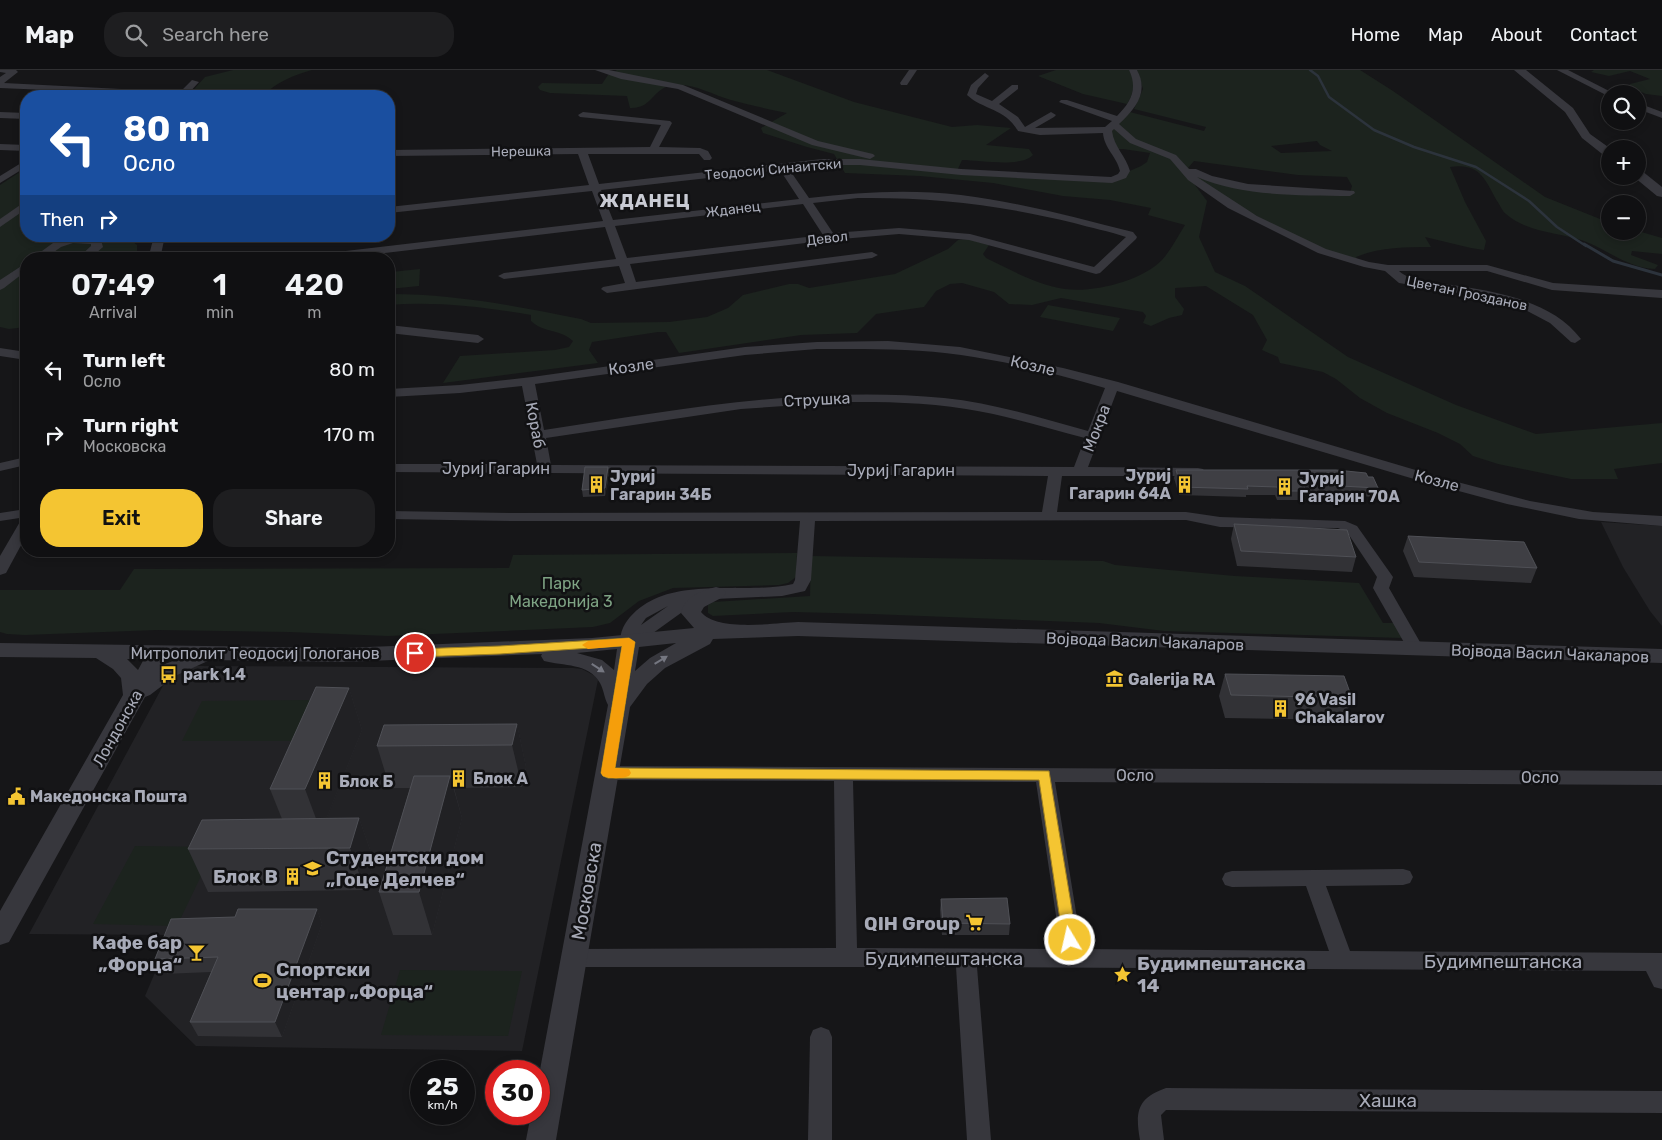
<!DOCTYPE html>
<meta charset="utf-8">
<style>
:root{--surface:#101012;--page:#1e1e20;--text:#f1f3f6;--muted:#9c9d9f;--line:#303032;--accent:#f4c532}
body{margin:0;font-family:Rubik,sans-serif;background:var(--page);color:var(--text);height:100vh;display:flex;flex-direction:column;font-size:19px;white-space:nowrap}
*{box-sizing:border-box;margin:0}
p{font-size:16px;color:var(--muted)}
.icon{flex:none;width:28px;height:28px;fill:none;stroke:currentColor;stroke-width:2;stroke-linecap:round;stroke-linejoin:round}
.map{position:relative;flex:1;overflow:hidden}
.side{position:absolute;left:20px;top:182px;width:375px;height:305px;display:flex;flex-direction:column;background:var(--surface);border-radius:20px;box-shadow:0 2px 8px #0003,0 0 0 1px var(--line)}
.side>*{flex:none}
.top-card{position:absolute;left:20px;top:20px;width:375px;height:152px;border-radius:20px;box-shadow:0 2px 8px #0003,0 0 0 1px var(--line);background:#1a4fa0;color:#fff;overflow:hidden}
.controls{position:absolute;left:1601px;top:15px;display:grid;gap:10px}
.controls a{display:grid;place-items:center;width:45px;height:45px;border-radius:50%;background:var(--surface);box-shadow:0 2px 8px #0003,0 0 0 1px var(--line);font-size:25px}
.speed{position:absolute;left:410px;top:990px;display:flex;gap:10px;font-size:25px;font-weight:700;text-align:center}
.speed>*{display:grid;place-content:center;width:65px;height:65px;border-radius:50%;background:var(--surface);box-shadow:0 2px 8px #0003,0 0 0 1px var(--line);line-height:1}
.speed small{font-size:12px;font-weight:400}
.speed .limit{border:8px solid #d22;background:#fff;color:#111}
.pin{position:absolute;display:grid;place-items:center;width:42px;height:42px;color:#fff;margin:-21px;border:2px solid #fff;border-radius:50%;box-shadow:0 1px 5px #0007}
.me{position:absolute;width:55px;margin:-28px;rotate:351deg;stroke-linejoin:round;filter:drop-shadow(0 0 4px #0008)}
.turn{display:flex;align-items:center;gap:18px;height:105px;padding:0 20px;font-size:22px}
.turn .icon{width:65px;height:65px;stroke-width:2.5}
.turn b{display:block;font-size:35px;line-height:42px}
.then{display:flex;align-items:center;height:48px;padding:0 20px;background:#0003;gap:10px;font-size:19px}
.eta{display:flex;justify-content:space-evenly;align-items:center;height:85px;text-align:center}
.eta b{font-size:30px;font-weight:600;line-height:35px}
.button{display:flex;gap:10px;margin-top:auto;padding:10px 20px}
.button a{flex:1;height:58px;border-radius:20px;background:var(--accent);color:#111;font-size:20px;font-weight:600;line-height:58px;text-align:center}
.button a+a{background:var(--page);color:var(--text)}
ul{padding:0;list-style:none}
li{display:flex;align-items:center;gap:15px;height:65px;padding:0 20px}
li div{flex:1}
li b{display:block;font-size:19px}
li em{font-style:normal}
header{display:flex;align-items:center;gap:30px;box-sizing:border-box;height:70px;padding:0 25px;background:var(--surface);border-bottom:1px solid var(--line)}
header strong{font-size:24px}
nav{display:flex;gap:28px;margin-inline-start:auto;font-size:18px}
.search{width:350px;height:45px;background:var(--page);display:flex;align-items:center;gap:12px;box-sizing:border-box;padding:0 18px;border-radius:20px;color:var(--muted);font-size:19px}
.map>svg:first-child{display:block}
</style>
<header>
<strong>Map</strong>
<div class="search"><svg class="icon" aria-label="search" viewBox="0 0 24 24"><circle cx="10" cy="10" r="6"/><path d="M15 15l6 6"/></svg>Search here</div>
<nav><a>Home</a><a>Map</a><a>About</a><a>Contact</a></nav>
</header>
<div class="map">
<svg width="1662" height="1070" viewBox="0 0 1662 1070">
<rect width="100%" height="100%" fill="#161618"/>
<g fill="#222225">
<polygon points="1601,452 1662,456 1662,556 1650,541 1623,497"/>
<polygon points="195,596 573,598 582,599 595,606 598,610 522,981 196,976 145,926 171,865 29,864 165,612 171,606"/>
</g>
<g fill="#1c231e" fill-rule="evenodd">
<path d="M233,0H312C294,5 276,12 263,26H188L205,7Z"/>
<path d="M617,0H767L854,32L952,57L977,55L1011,58L986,75L1029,79L1033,85C1021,98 979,90 962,90L957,101L1107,111L1141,96L1147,92L1150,83L1123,79H1112L1107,68L1126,41L1204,61L1206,57L1134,39L1143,19L1137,0H1360L1393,21L1545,127L1610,153V161H1638L1662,168V184L1632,181L1631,185L1658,195L1655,199C1628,198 1608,180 1584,171C1557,162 1528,163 1506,144C1502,141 1500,135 1497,131C1484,108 1480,93 1450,97L1465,132L1486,171L1484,180L1471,178L1425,167L1431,177C1405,177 1380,177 1356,187L1360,193L1322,181L1192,111L1207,131L1199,167L1215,202L1245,216L1348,287L1456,335L1536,364L1662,353V393L1614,399L1618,409H1571L1498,394L1473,386L1460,374L1438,363L1387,343L1360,328L1336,309L1323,302L1280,293L1278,287L1262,280L1267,270L1253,245L1206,216L1175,218V227L1184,239L1182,245L1169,248L1151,256L1143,253L1146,246L1143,242L1061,228L1032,235L1009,234L994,222L962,213L950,214L936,221L924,237L876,244L857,263L801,265L679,283L666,262H658L592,272L589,280L598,293L443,313L460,286L555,280L569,277L573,271C561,259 543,263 531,251V245C485,237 435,231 389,235V224C454,224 517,236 581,249L591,253L669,252L707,247L728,238L743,225L789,214H798L809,218L895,204L948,179L958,170L968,169L989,175L983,184L986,188C1011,200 1037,215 1065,219C1093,223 1142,211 1162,190C1171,180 1178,166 1185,155L1148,145L1151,138L1110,130L1063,126L993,113L920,106L845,103L834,84L807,77L763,63L761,58L787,43C768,39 749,35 731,30C713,25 693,13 675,15C651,17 654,39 630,38L627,26L550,23L540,20L538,17L542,13L602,14L608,5ZM1317,71L1320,75L1332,81L1281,83L1271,76ZM1194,91L1298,105L1347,107L1352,116L1350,123C1302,119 1229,121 1188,98Z"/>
<path d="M1056,0H1129C1136,10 1134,24 1127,34L1083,24L1038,6Z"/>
<polygon points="1594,0 1662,0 1662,26 1646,24 1628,17 1630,14 1650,9 1630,1 1609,6 1591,2"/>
<polygon points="26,98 26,166 125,166 137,175 137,189 26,189 26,257 9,259 0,257 0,115"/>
<polygon points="420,199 419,216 389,219 391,202"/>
<polygon points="1048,235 1120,248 1113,261 1040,247"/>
<polygon points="797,483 796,507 788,513 779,515 673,518 639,531 610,553 593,557 388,566 289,562 157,560 25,565 7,564 0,562 0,520 120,520 134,499 509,498 513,485"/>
<polygon points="811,486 1103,491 1115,495 1235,506 1359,513 1383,553 1396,553 1402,568 1164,561 1099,553 872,544 793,542 713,546 708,543 708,535 713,532 810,526"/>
<polygon points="312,630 296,671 182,671 202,631"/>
<polygon points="135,776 215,777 177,856 93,854"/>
<polygon points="400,900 522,901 508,966 381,965"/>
</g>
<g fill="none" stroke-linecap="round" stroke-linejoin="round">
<polyline stroke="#2c333c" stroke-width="2.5" points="1310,0 1318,6 1329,27 1374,60 1414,77 1476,97 1529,131 1557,157 1586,176"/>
<polyline stroke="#2c333c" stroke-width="3" points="1584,174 1613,191 1662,205"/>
<g fill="#37373d" fill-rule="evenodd">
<polygon points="0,0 16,0 18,2 4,13 180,22 192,10 199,12 186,26 0,18 0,7 6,3 0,2"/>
<polygon points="595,0 609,0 683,15 818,71 873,84 875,86 870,89 812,75 678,19 621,9"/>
<polygon points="909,0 917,0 907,15 901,15 900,13"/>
<path d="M1129,0H1137C1149,22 1136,38 1119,54L1136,69L1176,85L1189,99H1196L1212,106L1248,114L1354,121L1355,123L1350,126C1300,125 1244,127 1197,107L1257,146L1326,179L1369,192L1388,195H1487L1553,213L1662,220V228L1552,220L1487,201H1399C1411,212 1430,211 1446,214C1492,221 1551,229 1581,269L1575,273L1571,272L1550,253L1518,236L1464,224L1399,213L1385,201L1364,197L1318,183L1228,138L1188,110L1170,89L1130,73L1114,59L1112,61C1114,77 1126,86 1130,101L1126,108L1112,113L961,105L860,95H822L789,99L809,128C860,122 910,119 961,125C1019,132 1076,148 1133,162L1137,167L1136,169L1100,203L1096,204L969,170L899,164L830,170L630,194L636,212L872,182L878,185L872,188L607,223L601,219L603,217L625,213L619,196L504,209L498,206L504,203L616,189L605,157L334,189H298L303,186L603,151L592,121L389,143V137L589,115L578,84L389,86V80L650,77L661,55L580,47L578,45L583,42L670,51L672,53L659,77L700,78L708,81L712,88L710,90H704L699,84H588L599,114L822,89H860L961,99L1111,107L1118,104L1120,101C1117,87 1104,78 1103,63L1040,65L1018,61C1005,38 983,40 967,25L971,15L985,3L989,6L978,18L976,24L992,31L1012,15H1018V19L999,34L1018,47L1025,57L1051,42L1056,45L1054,47L1035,58L1105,57L1112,51L1059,32L1061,30H1067L1117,46C1131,32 1138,19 1129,0ZM780,100L799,129L613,150L601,120ZM858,128C933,127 1001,135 1074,153C1091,158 1109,161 1126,167L1094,197L970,164L899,158L833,163L813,133ZM803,134L823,165L627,188L615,156Z"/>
<polygon points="1557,0 1568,0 1615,24 1608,26"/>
<polygon points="1638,33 1662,42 1662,48 1638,39"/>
<polygon points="0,42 26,43 26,49 0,48"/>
<polygon points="0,74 26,75 26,81 0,80"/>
<polygon points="26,90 26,97 0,113 0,106"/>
<polygon points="26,131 26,139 0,157 0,149"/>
<polygon points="72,166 89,166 101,170 103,177 89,189 77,189 91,176 91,174 73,173 61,177 44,189 31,189 53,173"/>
<polygon points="154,166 165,166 160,189 148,189"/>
<polygon points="26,193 26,201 4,218 0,220 0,210"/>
<polygon points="389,255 478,265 484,269 478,273 389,263"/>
<path d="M888,271L960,277L1063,298L1118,312L1446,409L1530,431L1593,442L1662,446V456L1579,449L1507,434L1414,409L1117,321L1088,397L1198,398L1203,399L1205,402L1203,405L1198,406H1062L1057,442H1186L1220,447L1345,451L1357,456L1393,507L1389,518L1424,579L1422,583L1416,585L1410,583L1373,518L1377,507L1347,462L1338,458L1220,457L1186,450L815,451L811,510L805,521L782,526L693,530L692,535L635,576L629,578L623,576C618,568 622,558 627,551C664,502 742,526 793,514L795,510L800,451H512L389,449V441L512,443L1042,442L1048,406L389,402V394H537L522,316L460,323L389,327V319L460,315L532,307L745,277L817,272ZM817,279C865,279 913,278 961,285C1010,292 1058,304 1105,318L1088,361C1041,348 993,333 944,328C810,315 677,340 544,360L535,314L745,285ZM843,332C884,332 925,332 966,339C1006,345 1046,358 1085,368L1074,397L551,395L546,368L741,339ZM668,536L641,555L646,548Z"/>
<polygon points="0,278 26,282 26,290 0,286"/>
<polygon points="26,387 26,395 0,401 0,393"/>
<polygon points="26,439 26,447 0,451 0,443"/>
<polygon points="26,448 26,466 6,503 0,505 0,486 21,450"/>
<path d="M608,696L1662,701V715L1055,712L1082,879L1329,881L1306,816L1232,817L1225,815L1222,809L1225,803L1232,801L1403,799L1410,801L1413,807L1410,813L1403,815L1326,816L1350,881L1662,883V919L1654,917L1646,901L977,897L991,1070H967L956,897H574L566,894L563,888L566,882L574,879L836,878L834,711L608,710L601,708L599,703L601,698ZM853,711L1036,712L1061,879L857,878Z"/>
<polygon points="821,957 829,960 832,967 832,1070 808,1070 810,967 813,960"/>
<path d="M1166,1018L1662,1021V1043L1166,1040L1161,1045L1164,1070H1140C1135,1042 1137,1028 1166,1018Z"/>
</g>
<g fill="#37373d" fill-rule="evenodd">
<polygon points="1514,0 1526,0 1573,38 1590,64 1611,79 1610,88 1606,87 1582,68 1565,42"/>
<polygon points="1638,100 1642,101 1662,117 1662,127 1657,126 1634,107 1638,106"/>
<path d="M716,517L723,519L726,523L723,527L704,537L701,542C717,562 774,553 798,552L1662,579V593L798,566L713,569L710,574L665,598L647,614L630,637L556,1070H526L531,1044H539V1005L608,635C604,628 604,620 600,613C589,593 563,596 544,591L541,586L542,584L344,592L210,590L175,606L150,625L145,627L9,872L0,875V841L123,625L121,608L113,599L96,588L0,587V573L344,578L592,568L694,558L681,543C685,526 701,521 716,517ZM676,573L650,588L635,601L639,577ZM617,579L614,600L602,590L577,583ZM127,589H144L138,600ZM165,589L176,590L162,595Z"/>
</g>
</g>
<g fill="#323236">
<polygon points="1176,400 1368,407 1378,418 1375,427 1306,423 1304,430 1277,430 1275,425 1246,425 1246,427 1179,425 1174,408"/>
<polygon points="609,405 605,426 583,427 582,420"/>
<polygon points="1234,454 1356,487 1352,502 1237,496 1231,469"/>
<polygon points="1408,466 1537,498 1531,513 1414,507 1403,481"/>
<polygon points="1225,604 1352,628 1344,650 1225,648 1219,626"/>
<polygon points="349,618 362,660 326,749 359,748 374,791 365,820 208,822 188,779 282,749 270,719"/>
<polygon points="517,654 526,697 522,717 454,718 462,748 432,865 393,865 379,822 410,718 390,718 377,676"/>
<polygon points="941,829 1010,854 1009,865 942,865 940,840"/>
<polygon points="317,839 322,854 282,967 198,966 190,952 211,902 163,904 155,889 235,847"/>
</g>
<g fill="#212124">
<polygon points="608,397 609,405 605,426 605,418"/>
<polygon points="349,618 362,660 321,762 305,719"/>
<polygon points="517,654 526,697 522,717 512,675"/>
<polygon points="450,706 462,748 432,865 419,822"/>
<polygon points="359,748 374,791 365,820 350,778"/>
<polygon points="317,839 322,854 282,967 275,952"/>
</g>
<g fill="#3f3f44" stroke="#4f5056">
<polygon points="585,397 608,397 605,418 582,420"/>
<polygon points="1176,400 1336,400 1366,403 1368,407 1373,407 1378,418 1303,414 1306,421 1279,421 1277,417 1247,416 1248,419 1181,417"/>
<polygon points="1234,454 1347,460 1356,487 1241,481"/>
<polygon points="1408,466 1524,472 1537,498 1419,492"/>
<polygon points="1225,604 1344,606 1352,628 1231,625"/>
<polygon points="316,617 349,618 305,719 270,719"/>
<polygon points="517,654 512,675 377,676 384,655"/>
<polygon points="414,706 450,706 419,822 379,822"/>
<polygon points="359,748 350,778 188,779 202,750"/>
<polygon points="1007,828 1010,854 943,853 941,829"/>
<polygon points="238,839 317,839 275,952 190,952 218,887 155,889 171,849 235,847"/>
</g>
<defs><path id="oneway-solid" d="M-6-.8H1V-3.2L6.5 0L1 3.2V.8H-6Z" transform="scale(1.25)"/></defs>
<g fill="#757781">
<use href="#oneway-solid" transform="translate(661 590) rotate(-31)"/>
<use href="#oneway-solid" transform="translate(598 598) rotate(33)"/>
</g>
<polygon fill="#f4c532" stroke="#9f8020" points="629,568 635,572 615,698 1049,701 1077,870 1075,874 1070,876 1065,874 1063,870 1039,710 608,708 603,706 601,703 622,576 500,584 415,587 409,583 415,579 500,576"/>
<path fill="#f59e0b" d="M629,568L635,572L615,698L629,699L631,703L629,706C621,709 611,709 603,706L601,703L622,576L588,579L582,575L588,571Z"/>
<defs>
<symbol id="building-bare" viewBox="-9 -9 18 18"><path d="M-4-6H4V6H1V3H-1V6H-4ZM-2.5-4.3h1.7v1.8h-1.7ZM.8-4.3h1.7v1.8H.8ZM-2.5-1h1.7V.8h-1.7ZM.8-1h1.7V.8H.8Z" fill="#f4c532" stroke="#111113" stroke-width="2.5" paint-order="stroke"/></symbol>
<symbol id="bus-bare" viewBox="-9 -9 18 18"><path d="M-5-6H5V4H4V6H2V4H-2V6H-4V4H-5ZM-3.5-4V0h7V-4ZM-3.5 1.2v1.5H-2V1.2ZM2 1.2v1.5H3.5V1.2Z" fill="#f4c532" stroke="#111113" stroke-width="2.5" paint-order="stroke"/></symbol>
<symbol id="museum-bare" viewBox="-9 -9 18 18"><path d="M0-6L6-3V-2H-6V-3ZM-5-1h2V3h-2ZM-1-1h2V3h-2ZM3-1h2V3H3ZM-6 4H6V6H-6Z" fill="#f4c532" stroke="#111113" stroke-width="2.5" paint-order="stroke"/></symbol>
<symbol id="civic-bare" viewBox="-9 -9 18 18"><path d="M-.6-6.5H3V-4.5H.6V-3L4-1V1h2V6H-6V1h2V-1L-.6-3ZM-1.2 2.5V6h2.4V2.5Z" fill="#f4c532" stroke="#111113" stroke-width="2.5" paint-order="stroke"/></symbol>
<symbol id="university-bare" viewBox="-9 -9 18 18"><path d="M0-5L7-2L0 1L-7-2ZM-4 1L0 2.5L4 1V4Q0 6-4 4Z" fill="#f4c532" stroke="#111113" stroke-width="2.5" paint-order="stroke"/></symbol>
<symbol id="supermarket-bare" viewBox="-9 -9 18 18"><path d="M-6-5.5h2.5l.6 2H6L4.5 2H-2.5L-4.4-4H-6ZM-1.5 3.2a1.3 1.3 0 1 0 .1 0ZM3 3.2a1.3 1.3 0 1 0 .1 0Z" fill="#f4c532" stroke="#111113" stroke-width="2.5" paint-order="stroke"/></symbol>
<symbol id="bar-bare" viewBox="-9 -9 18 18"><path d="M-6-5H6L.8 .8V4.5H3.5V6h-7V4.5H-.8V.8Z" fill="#f4c532" stroke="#111113" stroke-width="2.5" paint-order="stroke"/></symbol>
<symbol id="sight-bare" viewBox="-9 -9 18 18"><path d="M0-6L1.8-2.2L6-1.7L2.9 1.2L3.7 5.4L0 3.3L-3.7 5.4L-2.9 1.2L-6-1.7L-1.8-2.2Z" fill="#f4c532" stroke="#111113" stroke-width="2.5" paint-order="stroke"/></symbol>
<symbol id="stadium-bare" viewBox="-9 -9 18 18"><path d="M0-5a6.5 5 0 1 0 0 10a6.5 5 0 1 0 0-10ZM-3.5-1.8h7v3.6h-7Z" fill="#f4c532" stroke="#111113" stroke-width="2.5" paint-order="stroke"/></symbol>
</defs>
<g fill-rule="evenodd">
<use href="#building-bare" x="1172" y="402" width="25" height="25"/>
<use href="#building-bare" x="584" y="402" width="25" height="25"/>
<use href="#building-bare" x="1272" y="404" width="25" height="25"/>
<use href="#bus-bare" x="156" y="592" width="25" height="25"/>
<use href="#museum-bare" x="1102" y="596" width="25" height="25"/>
<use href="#building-bare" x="1268" y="626" width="25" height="25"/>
<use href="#building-bare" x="446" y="696" width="25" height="25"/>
<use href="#building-bare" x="312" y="698" width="25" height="25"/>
<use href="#civic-bare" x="4" y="714" width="25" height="25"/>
<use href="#university-bare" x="300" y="786" width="25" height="25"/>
<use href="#building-bare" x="280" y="794" width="25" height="25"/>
<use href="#supermarket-bare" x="962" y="840" width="25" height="25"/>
<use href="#bar-bare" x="184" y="870" width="25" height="25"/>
<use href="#sight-bare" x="1110" y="892" width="25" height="25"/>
<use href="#stadium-bare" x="250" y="898" width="25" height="25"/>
</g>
<g text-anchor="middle" stroke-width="5" stroke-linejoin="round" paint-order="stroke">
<g font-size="14" fill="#a8abb8" stroke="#111113">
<text transform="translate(521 81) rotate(-1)" y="5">Нерешка</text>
<text transform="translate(773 99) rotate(-5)" y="5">Теодосиј Синаитски</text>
<text transform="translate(733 139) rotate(-7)" y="5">Жданец</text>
<text transform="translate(827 168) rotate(-7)" y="5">Девол</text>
<text transform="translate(1467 223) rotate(12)" y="5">Цветан Грозданов</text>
</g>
<g font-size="16" fill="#a8abb8" stroke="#111113">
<text transform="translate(1033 295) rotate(13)" y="6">Козле</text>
<text transform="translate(631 296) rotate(-8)" y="6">Козле</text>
<text transform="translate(817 329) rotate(-3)" y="6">Струшка</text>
<text transform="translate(536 355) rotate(79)" y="6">Кораб</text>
<text transform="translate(1096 358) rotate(-69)" y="6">Мокра</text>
<text x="496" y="404">Јуриј Гагарин</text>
<text x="901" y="406">Јуриј Гагарин</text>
<text transform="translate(1437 410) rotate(15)" y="6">Козле</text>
<text transform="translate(1145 571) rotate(2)" y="6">Војвода Васил Чакаларов</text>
<text x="255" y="589">Митрополит Теодосиј Гологанов</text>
<text transform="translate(1550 583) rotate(2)" y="6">Војвода Васил Чакаларов</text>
<text transform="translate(117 658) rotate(-61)" y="6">Лондонска</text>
<text x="1135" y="711">Осло</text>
<text x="1540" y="713">Осло</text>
</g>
<g font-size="16" font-weight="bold" fill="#a8abb8" stroke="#111113" text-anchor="start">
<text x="1171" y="411" text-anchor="end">Јуриј<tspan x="1171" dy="18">Гагарин 64А</tspan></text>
<text x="610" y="412">Јуриј<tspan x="610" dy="18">Гагарин 34Б</tspan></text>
<text x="1299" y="414">Јуриј<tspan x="1299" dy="18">Гагарин 70А</tspan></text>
<text x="183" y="610">park 1.4</text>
<text x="1128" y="615">Galerija RA</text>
<text x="1295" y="635">96 Vasil<tspan x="1295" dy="18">Chakalarov</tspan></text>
<text x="473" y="714">Блок А</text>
<text x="339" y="717">Блок Б</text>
<text x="30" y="732">Македонска Пошта</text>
</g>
<g font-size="16" fill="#7ea384" stroke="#111113">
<text x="561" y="519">Парк<tspan x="561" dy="18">Македонија 3</tspan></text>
</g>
<g font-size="18" font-weight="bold" letter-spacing="1" fill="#c9cbd4" stroke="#111113">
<text x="645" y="137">ЖДАНЕЦ</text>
</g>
<g font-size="19" font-weight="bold" fill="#a8abb8" stroke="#111113" text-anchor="start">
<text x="326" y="794">Студентски дом<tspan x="326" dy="22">„Гоце Делчев“</tspan></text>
<text x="278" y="813" text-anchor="end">Блок В</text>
<text x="960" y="860" text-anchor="end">QIH Group</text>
<text x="182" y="879" text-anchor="end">Кaфе бар<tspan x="182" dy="22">„Форца“</tspan></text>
<text x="1137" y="900">Будимпештанска<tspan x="1137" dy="22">14</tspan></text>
<text x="276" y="906">Спортски<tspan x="276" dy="22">центар „Форца“</tspan></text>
</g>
<g font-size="19" fill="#a8abb8" stroke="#111113">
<text transform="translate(586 821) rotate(-80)" y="7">Московска</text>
<text x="944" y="895">Будимпештанска</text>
<text x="1503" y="898">Будимпештанска</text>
<text x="1388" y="1037">Хашка</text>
</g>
</g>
</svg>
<div class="controls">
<a><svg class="icon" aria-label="search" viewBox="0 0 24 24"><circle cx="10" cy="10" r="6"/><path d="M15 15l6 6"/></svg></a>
<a>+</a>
<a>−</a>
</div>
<div class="speed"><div>25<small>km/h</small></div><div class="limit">30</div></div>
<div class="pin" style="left:415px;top:583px;background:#d93025"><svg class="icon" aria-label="arrive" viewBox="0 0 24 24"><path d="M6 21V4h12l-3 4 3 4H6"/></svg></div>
<svg class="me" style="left:1070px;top:870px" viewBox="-20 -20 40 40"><circle r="17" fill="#f4c532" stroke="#fff" stroke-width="3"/><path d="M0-11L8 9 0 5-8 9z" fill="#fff"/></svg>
<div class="top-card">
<div class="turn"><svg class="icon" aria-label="left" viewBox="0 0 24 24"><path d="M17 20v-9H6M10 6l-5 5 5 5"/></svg><div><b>80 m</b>Осло</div></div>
<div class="then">Then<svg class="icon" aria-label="right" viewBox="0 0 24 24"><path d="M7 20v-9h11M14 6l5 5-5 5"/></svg></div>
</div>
<section class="side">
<div class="eta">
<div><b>07:49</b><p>Arrival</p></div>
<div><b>1</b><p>min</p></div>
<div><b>420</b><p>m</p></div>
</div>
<ul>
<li><svg class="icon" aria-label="left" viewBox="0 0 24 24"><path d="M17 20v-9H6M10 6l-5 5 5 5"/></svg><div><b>Turn left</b><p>Осло</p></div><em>80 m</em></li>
<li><svg class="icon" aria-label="right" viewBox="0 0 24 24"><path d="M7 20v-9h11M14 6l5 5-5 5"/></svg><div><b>Turn right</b><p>Московска</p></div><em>170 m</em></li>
</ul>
<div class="button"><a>Exit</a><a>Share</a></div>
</section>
</div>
